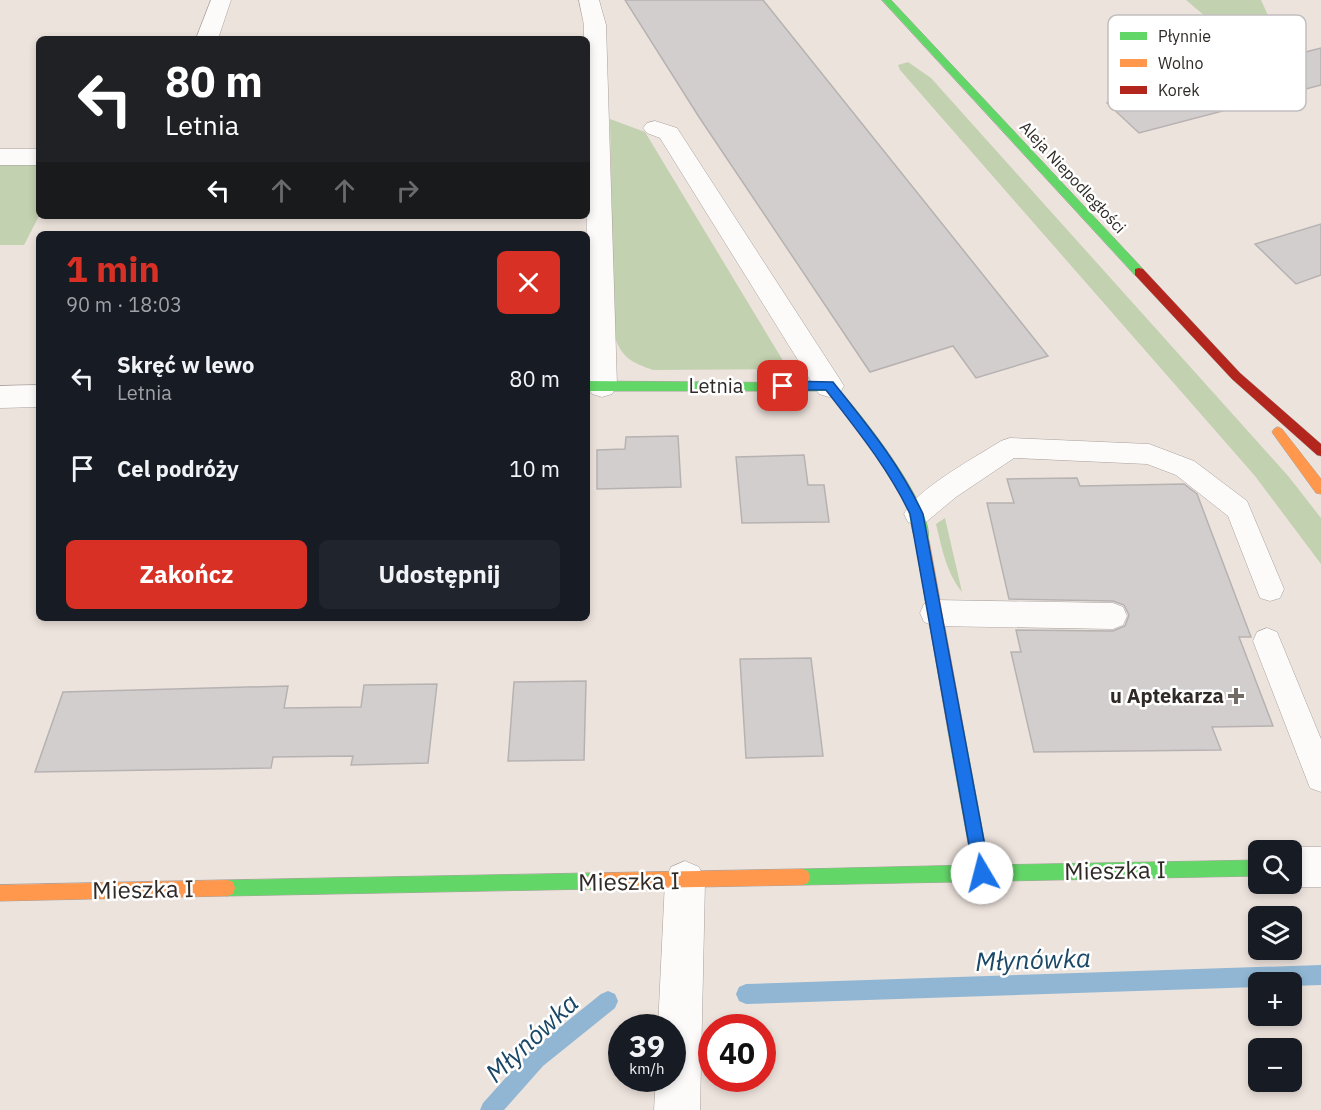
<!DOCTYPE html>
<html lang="pl">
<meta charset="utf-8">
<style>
:root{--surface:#171b24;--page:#20242c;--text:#f1f3f6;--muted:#9ea1a6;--accent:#d93025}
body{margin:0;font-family:"IBM Plex Sans",sans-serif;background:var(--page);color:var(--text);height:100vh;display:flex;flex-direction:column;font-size:22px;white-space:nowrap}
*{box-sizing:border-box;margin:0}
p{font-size:20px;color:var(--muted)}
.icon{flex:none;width:33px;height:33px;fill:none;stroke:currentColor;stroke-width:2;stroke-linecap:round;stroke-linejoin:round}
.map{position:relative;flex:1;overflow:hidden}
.drawer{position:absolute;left:36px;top:231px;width:554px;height:390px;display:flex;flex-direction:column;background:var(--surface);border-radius:9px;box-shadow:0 3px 9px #0003}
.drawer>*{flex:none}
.guide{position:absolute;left:36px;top:36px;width:554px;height:183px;border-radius:9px;box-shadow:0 3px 9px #0003;background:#202124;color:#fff;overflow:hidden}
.fabs{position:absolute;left:1248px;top:840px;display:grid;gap:12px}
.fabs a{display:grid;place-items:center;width:54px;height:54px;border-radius:9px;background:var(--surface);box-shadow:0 3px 9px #0003;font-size:30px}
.speed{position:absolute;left:608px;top:1014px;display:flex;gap:12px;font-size:30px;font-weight:700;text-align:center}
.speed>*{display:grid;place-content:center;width:78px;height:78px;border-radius:50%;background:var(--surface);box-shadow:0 3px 9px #0003;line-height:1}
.speed small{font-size:15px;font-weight:400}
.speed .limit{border:9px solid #d22;background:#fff;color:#111}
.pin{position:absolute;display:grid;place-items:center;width:51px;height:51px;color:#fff;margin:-26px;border-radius:12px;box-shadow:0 3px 9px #0006}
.me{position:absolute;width:66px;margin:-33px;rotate:352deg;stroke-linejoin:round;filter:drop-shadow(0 0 4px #0008)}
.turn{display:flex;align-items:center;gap:21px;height:126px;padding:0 30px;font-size:27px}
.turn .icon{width:78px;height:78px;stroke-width:2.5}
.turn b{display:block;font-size:42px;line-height:51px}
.lanes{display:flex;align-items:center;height:57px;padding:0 30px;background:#0003;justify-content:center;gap:30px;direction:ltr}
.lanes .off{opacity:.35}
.round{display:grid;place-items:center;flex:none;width:63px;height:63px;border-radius:9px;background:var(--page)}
.headline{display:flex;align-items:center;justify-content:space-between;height:102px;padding:0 30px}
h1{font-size:36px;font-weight:800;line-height:45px;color:var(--accent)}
.button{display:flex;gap:12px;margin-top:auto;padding:12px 30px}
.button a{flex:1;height:69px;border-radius:9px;background:var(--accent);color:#fff;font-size:24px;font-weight:800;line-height:69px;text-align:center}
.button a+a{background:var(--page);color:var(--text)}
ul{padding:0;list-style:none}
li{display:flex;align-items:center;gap:18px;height:90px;padding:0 30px}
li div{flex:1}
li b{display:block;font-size:22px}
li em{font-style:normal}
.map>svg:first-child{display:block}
</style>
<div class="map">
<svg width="1321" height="1110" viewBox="0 0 1321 1110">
<rect width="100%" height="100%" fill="#ede3dd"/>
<g fill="#c2d1af">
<polygon points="1186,0 1261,0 1275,31 1272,38 1240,46"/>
<polygon points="908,62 931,78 1289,477 1321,518 1321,564 1255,476 900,70 898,65"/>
<path d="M610,119L645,132L788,369L653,370C631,362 621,358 614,334Z"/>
<polygon points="0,165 39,165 39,216 24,245 0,245"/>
<path d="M945,518L962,592C946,572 942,548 936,524Z"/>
</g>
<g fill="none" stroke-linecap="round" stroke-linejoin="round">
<g fill="#90b6d3" fill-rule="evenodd">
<polygon points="1321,965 1321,985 1292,986 1292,982 1258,982 1258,987 746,1004 739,1001 736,994 739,987 746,984"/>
<polygon points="608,991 615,994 618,1001 615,1008 543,1066 504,1110 480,1110 483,1103 529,1052 601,994"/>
</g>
</g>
<g fill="#d3cece" stroke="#b7b2b2" stroke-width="1.5">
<polygon points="625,0 763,0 1048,356 976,378 953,346 870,372 699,117"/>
<polygon points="1321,48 1321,85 1139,133 1107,103"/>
<polygon points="1321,224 1321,275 1296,284 1255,244"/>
<polygon points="678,436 681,487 597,489 597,450 625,449 626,437"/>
<polygon points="804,455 808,485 824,485 829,522 742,523 736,457"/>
<polygon points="1077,478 1080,486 1184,484 1197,494 1251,637 1239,637 1273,726 1212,727 1221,750 1034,752 1011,652 1021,652 1016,630 1113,631 1125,626 1129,615 1124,605 1113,601 1009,599 987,503 1014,503 1007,479"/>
<polygon points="811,658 823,756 746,758 740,659"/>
<polygon points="586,681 584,760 508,761 514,682"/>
<polygon points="437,684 428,763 351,765 353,756 273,757 271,768 35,772 63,692 288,686 284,708 361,707 364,685"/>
</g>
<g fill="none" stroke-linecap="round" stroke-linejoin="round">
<defs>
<g id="lane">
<path d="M1010,438L1149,444L1194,461L1247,501L1284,589L1280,598L1270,601L1260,598L1228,516L1176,475L1147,464L1014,458L956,497L926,522L917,525L908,522L904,514C916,489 976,457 1001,441Z"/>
<polygon points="934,600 1113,603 1123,607 1127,616 1123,625 1113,629 934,626 924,622 920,613 924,604"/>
<polygon points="1267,628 1277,632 1321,739 1321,792 1310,788 1253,641 1257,632"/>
</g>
<g id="street">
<polygon points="211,0 231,0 218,39 196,39"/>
<polygon points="579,0 599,0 606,25 617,386 612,394 602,397 592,394 587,386 586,39 584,39 584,25"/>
<polygon points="655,121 677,128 839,378 844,386 839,394 829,397 819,394 660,138 647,133 643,128 647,123"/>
<rect x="0" y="149" width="39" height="16"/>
<polygon points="39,385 39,407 0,408 0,386"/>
<polygon points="1292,847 1321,847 1321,887 1292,887 1284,884 1292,884 1292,850 1284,850"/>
<polygon points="685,861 699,867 705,881 700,1110 654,1110 656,1078 672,1078 672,1028 658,1028 665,881 671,867"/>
</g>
<g id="fast">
<polygon points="882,0 891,0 1143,269 1143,275 1135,275"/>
<path d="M586,381L833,383C856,407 941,513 927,544H917C911,532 911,517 906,504C887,463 857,424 826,391H586Z"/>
<polygon points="956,724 961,726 964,731 989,865 1258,860 1258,876 802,885 796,883 794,877 796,871 802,869 972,865 948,731 951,726"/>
<polygon points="595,873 601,875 603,881 601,887 595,889 227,896 221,894 219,888 221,882 227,880"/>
</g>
<g id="slow">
<polygon points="1278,427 1282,429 1321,479 1321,494 1316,493 1274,435 1272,432 1274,429"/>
<polygon points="922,534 927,536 929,540 964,731 961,736 956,738 951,736 948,731 915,540 917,536"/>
<polygon points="802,869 808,871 810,877 808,883 802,885 595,889 589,887 587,881 589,875 595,873"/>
<polygon points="227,880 233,882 235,888 233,894 227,896 0,901 0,885"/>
</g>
<polygon id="jam" points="1139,268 1143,269 1240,373 1321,444 1321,456 1317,455 1232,379 1135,275 1135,269"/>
</defs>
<use href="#lane" stroke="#a8a19d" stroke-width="1"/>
<use href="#street" stroke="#a8a19d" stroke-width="1"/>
<use href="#fast" stroke="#a8a19d" stroke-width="1"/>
<use href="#slow" stroke="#a8a19d" stroke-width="1"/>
<use href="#jam" stroke="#a8a19d" stroke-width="1"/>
<use href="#lane" fill="#fcfbfa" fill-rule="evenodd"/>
<use href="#street" fill="#fcfbfa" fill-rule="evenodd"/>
<use href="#fast" fill="#63d668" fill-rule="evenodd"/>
<use href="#slow" fill="#ff974d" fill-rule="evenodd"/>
<use href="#jam" fill="#b3261e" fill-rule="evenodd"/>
</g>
<path fill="#1a73e8" stroke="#114b97" stroke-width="1.5" d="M783,381L833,382C868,426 899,463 923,514L990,873L988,879L982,881L976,879L974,873L910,514C888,468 857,430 826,390H783L776,386Z"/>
<path fill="#726b66" stroke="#fff" stroke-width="2" d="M1233 687h6v6h6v6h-6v6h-6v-6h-6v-6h6z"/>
<g text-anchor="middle" stroke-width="5" stroke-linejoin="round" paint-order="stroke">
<g font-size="16" fill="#302a26" stroke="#fff">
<text transform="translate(1073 177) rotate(47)" y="6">Aleja Niepodległości</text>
</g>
<g font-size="20" fill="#302a26" stroke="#fff">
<text x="716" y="393">Letnia</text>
</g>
<g font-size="20" font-weight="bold" fill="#302a26" stroke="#fff" text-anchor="end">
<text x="1224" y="703">u Aptekarza</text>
</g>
<g font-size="24" fill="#302a26" stroke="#fff">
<text transform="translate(1115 871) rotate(-1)" y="8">Mieszka I</text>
<text transform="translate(629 882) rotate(-1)" y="8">Mieszka I</text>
<text transform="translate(143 890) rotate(-1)" y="8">Mieszka I</text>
</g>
<g font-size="26" font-style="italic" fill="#1a4766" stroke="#fff">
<text transform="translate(1033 960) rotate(-2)" y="9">Młynówka</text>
<text transform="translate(532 1038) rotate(-43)" y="9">Młynówka</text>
</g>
</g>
<rect x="1108" y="15" width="198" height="96" rx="9" fill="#fff" stroke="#c1bfbe" stroke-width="1.5"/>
<rect x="1120" y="32" width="27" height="8" fill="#63d668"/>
<rect x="1120" y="59" width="27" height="8" fill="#ff974d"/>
<rect x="1120" y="86" width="27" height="8" fill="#b3261e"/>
<g font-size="16" fill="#302a26">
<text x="1158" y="42">Płynnie</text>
<text x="1158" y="69">Wolno</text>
<text x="1158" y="96">Korek</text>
</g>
</svg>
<div class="fabs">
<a><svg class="icon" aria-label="search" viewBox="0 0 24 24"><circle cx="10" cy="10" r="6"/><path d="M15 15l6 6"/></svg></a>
<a><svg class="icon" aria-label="layers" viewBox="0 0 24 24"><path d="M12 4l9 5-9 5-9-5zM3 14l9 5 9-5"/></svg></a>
<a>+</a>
<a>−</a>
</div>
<div class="speed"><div>39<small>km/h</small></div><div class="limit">40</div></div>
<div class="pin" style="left:783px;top:386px;background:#d93025"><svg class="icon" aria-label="arrive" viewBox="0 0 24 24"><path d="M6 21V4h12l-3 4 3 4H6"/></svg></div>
<svg class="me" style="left:982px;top:873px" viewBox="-20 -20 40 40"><circle r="19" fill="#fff"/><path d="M0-13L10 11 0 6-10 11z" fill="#1a73e8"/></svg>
<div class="guide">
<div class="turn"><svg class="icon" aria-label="left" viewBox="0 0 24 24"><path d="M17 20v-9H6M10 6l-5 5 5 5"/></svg><div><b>80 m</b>Letnia</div></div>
<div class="lanes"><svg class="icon" aria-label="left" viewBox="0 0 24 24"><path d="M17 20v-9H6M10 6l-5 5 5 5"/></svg><svg class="icon off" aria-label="ahead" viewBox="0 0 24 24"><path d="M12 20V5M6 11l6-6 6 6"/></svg><svg class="icon off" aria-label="ahead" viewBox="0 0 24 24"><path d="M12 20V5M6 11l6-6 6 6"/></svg><svg class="icon off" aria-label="right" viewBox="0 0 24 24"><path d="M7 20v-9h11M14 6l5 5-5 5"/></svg></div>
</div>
<section class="drawer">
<div class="headline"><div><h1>1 min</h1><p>90 m · 18:03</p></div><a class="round" style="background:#d93025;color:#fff"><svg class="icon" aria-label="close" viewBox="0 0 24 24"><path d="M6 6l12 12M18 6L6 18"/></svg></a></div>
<ul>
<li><svg class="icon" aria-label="left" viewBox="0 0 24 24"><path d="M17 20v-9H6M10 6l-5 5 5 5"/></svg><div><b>Skręć w lewo</b><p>Letnia</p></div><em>80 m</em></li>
<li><svg class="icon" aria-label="arrive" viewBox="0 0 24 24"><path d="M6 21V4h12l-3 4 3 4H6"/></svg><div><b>Cel podróży</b></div><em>10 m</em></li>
</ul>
<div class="button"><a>Zakończ</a><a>Udostępnij</a></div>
</section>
</div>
